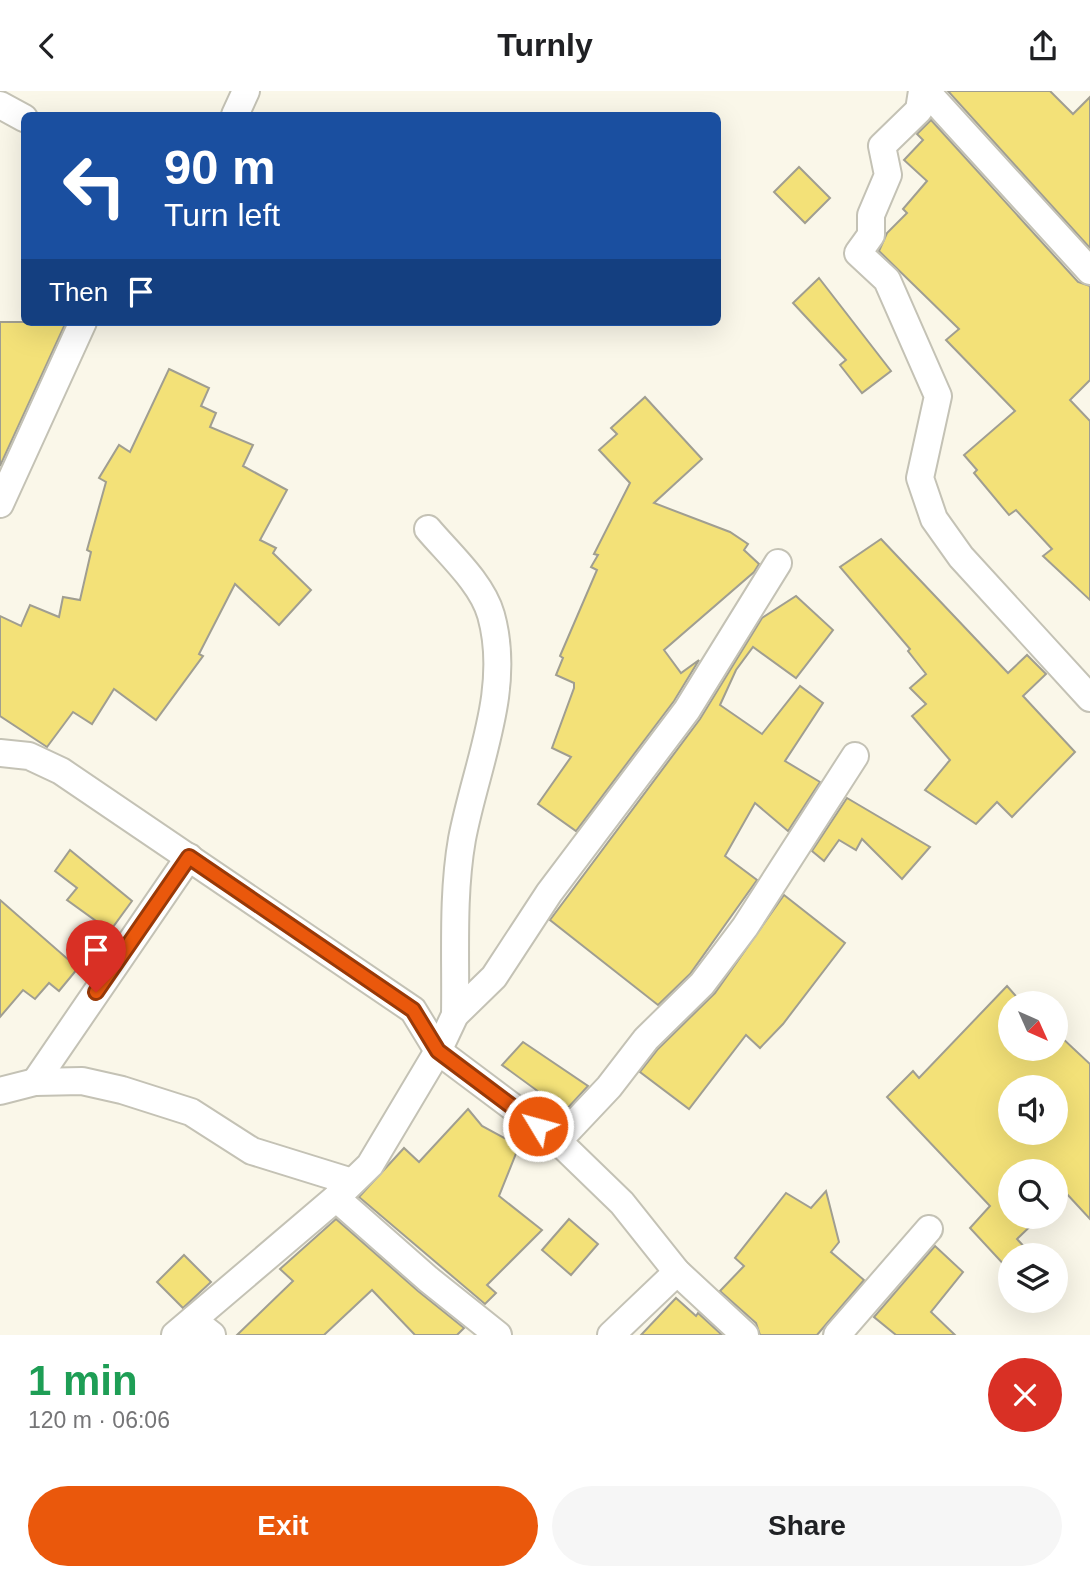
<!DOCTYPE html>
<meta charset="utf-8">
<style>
:root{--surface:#fff;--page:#f6f6f6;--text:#202124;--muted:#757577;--accent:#ea580c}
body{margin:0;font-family:Helvetica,sans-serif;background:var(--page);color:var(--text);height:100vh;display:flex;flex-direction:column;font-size:26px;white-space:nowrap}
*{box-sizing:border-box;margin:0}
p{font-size:23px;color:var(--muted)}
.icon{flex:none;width:38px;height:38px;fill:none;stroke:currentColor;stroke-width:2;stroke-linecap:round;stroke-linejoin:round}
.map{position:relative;height:1244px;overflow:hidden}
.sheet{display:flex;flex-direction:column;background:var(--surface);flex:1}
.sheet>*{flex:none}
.top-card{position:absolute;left:21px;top:21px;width:700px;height:214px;border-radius:10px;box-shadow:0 7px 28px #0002;background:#1a4fa0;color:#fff;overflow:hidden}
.needle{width:46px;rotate:135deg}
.fabs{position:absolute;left:998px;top:900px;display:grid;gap:14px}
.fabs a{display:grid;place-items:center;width:70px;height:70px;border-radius:50%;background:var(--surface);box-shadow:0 7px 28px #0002;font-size:35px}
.pin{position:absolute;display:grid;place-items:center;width:60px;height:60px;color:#fff;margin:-72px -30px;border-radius:50% 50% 50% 0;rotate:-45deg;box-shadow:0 0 7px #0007}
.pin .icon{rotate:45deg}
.me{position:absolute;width:77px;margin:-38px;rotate:307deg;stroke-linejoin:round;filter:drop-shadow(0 0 5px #0008)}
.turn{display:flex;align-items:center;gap:24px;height:147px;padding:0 28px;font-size:32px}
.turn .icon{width:91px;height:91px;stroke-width:2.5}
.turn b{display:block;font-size:49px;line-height:60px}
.then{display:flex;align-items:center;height:66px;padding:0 28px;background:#0003;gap:14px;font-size:26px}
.round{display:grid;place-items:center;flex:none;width:74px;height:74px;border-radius:37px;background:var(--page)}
.summary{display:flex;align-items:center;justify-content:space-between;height:119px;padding:0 28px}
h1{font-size:42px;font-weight:600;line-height:52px;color:#1e9e55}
.primary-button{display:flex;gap:14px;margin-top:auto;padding:14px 28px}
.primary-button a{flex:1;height:80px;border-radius:42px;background:var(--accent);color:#fff;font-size:28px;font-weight:600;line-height:80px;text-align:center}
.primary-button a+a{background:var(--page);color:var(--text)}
header{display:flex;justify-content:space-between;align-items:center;height:91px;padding:0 28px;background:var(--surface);font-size:32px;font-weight:600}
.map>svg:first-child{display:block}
</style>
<header><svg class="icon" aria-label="back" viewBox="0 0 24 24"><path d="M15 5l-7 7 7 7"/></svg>Turnly<svg class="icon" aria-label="share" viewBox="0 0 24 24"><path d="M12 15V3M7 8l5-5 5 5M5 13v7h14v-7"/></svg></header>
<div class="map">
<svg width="1090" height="1244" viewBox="0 0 1090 1244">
<rect width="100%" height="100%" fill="#faf7e9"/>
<g fill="#f3e178" stroke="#a09e91" stroke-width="2" fill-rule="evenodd">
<polygon points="948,0 1050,0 1073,23 1090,6 1090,157"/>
<polygon points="931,29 1078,191 1090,195 1090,289 1070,309 1090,330 1090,509 1043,465 1052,458 1016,419 1009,424 974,382 977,379 964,364 1015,320 946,249 959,238 879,160 887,142 907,122 903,118 927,90 904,69 923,49 917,43"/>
<polygon points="799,76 830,107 805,132 774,101"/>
<polygon points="819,187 891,280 862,302 840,274 846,269 793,212"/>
<polygon points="0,231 66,231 0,375"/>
<polygon points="169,278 209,297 201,315 216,322 210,336 253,354 243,375 287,399 260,449 276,457 273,462 311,499 279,534 235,493 199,563 203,565 156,629 114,598 92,633 73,621 47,656 0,625 0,525 21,535 30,514 59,526 63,506 80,509 91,461 87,459 106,391 99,387 119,354 130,361"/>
<polygon points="645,306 702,368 654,412 730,441 748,453 744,459 759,473 754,481 664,559 681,582 699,569 674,610 576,740 538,713 571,666 552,657 574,597 574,592 556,584 563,567 560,565 597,479 591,476 598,464 594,463 630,392 599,359 617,343 611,337"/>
<polygon points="881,448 1008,582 1027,564 1046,583 1023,605 1075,661 1012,726 997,711 976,733 925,699 950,669 912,625 926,613 910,597 926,583 908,560 910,558 840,476"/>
<polygon points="796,505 833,539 796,587 753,556 736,579 720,614 762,643 800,595 823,612 785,670 820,691 788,740 755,712 725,765 757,789 690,883 658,914 550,829 700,628 762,527"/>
<polygon points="847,707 930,756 902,788 862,748 856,759 839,749 824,770 812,760"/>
<polygon points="70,759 132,810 110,840 67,809 77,797 55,780"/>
<polygon points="784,804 845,852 783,933 760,957 746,944 689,1018 640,981 658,958 715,902"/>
<polygon points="0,809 78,877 59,900 49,892 35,908 23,899 0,926"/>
<path d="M1007,895L1022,912H1010V957H1055L1059,944L1090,973V1128L1066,1102L1055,1112V1080H1010V1125H1041L1017,1148L1028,1160L1023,1164H1010L1008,1178L970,1137L990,1115L887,1006L913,980L919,987ZM1010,996H1055V1041H1010Z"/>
<polygon points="523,951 588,995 565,1020 502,974"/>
<polygon points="468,1018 482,1035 519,1055 499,1105 542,1139 487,1194 496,1202 485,1213 359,1106 404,1057 419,1071"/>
<polygon points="826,1100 839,1151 831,1161 864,1189 817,1244 760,1244 756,1232 720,1200 744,1175 735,1167 786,1102 811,1117"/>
<polygon points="336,1128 418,1200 464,1237 457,1244 415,1244 372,1199 324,1244 237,1244 293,1190 280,1178"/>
<polygon points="569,1128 598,1153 571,1184 542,1159"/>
<polygon points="935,1155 963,1181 931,1221 955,1244 896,1244 874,1226"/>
<polygon points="184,1164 211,1191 183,1217 157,1191"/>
<polygon points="676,1207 696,1225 698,1222 722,1244 641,1244"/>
</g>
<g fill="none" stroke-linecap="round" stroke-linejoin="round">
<defs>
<g id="street">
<polyline points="922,0 919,19 882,55 888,84 871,124 871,144 858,162 887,189 938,305 920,387 934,428 961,466 1090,607"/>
<polyline points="926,0 1090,180"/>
<polyline points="0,14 24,27"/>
<polyline points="235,24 246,0"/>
<polyline points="0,413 83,231"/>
<path d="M428,438C449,463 482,492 491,524C512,599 476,674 462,748C452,805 456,866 455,924"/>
<polyline points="0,662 29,665 61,680 413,919 438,960 558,1050 622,1112 677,1181 745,1244"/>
<polyline points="35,991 189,766"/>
<polyline points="0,1000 35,991 82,990 122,999 191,1021 252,1060 352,1091"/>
<polyline points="558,1050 609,996 646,948 702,893 745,836 855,665"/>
<polyline points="336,1107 428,1188 498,1244"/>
<polyline points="193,1229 212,1244"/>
<polyline points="175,1244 336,1107 370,1074 438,960 455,924 494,886 549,802 687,619 778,472"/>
<polyline points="611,1244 677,1181"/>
<polyline points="837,1244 929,1138"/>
</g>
</defs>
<use href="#street" stroke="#c4c2b5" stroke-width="30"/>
<use href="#street" stroke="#fff" stroke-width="26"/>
</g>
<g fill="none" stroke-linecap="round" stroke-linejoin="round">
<defs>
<polyline id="route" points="96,901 189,766 413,919 438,960 538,1035"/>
</defs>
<use href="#route" stroke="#983908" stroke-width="18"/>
<use href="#route" stroke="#ea580c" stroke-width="12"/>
</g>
</svg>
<div class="fabs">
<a><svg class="needle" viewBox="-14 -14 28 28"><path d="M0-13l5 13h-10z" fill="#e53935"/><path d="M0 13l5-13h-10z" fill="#757577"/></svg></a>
<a><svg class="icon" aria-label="sound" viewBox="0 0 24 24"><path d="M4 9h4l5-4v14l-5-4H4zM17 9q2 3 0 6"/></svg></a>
<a><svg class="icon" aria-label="search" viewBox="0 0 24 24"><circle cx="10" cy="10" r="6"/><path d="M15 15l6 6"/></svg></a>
<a><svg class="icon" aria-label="layers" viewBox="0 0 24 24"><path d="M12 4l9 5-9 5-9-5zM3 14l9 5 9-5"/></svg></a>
</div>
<div class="pin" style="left:96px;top:901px;background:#d93025"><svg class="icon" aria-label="arrive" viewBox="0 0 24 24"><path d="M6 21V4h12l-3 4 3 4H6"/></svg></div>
<svg class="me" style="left:538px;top:1035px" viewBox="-20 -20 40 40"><circle r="17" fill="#ea580c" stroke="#fff" stroke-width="3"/><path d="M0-11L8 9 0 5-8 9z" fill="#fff"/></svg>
<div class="top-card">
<div class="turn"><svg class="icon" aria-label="left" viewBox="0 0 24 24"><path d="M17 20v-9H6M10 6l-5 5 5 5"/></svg><div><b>90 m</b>Turn left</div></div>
<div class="then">Then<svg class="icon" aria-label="arrive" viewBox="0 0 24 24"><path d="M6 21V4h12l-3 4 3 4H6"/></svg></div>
</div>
</div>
<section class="sheet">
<div class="summary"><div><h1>1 min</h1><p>120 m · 06:06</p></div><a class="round" style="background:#d93025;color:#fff"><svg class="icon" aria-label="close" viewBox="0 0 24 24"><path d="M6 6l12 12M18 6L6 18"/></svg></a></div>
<div class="primary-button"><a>Exit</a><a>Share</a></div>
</section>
